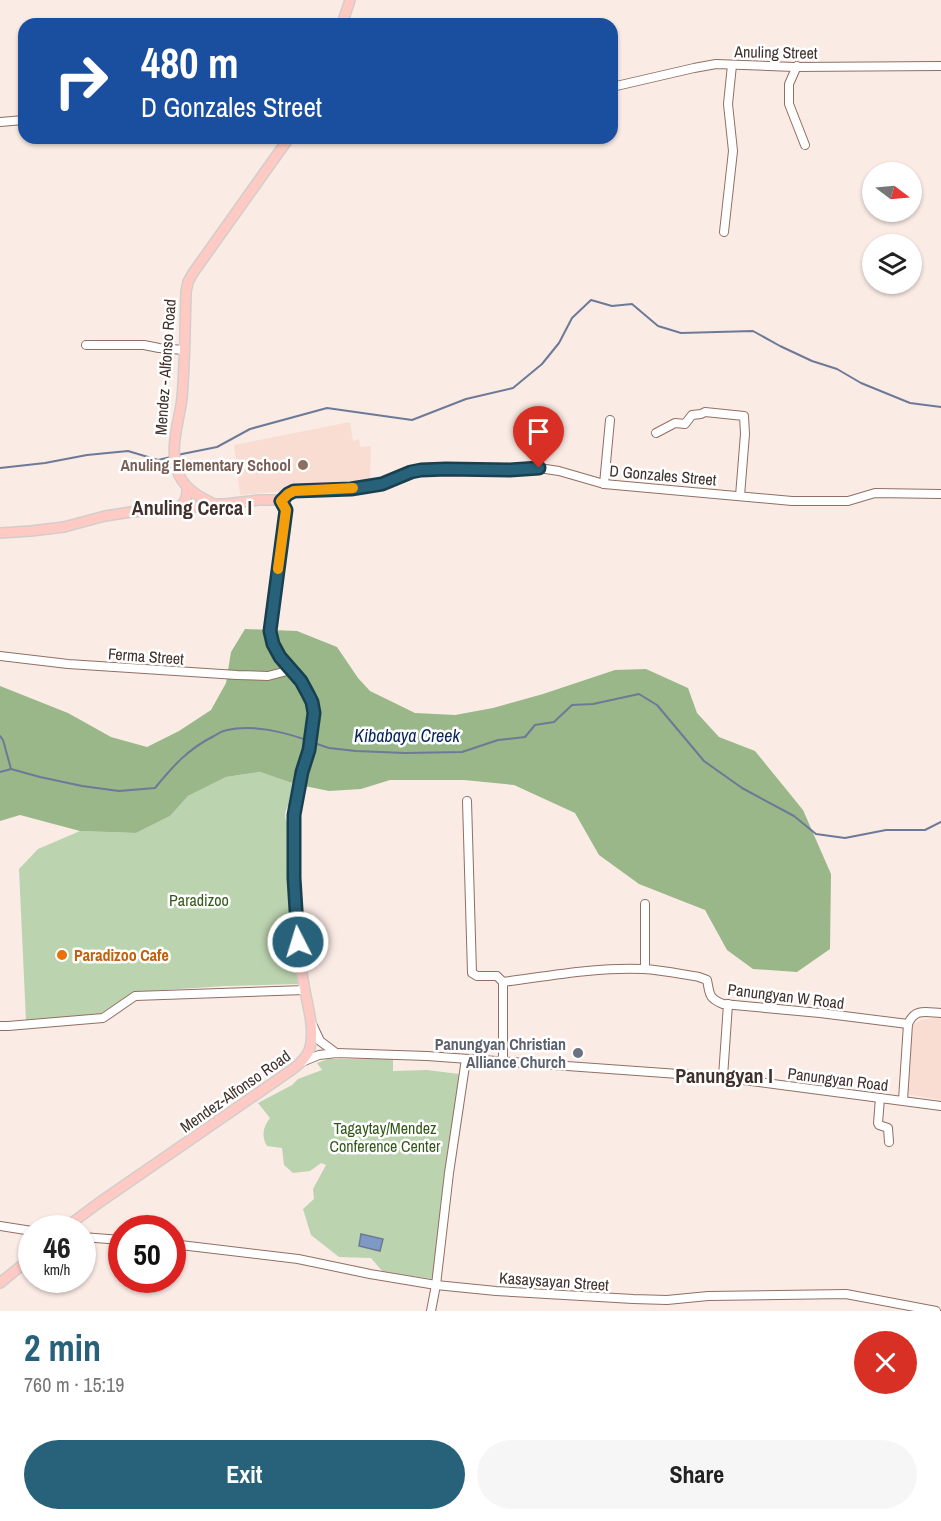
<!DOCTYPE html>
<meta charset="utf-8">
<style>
:root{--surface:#fff;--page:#f6f6f6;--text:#222;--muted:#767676;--accent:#27627a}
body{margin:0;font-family:"Archivo Narrow",sans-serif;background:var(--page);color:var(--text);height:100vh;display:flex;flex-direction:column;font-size:22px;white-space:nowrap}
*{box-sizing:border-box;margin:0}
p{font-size:20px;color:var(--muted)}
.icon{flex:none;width:33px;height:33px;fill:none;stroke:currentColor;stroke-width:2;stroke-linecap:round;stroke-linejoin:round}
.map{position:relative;height:1311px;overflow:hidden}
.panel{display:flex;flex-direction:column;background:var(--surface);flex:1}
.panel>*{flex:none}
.guide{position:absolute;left:18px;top:18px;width:600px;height:126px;border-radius:18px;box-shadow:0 2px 4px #0004;background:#1a4fa0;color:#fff;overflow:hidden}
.needle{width:39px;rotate:106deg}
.controls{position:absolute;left:862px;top:162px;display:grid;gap:12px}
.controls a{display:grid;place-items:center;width:60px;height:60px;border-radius:50%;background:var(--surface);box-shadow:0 2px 4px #0004;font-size:30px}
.speed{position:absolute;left:18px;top:1215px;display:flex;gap:12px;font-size:30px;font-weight:700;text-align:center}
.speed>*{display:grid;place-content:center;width:78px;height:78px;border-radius:50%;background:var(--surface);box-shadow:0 2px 4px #0004;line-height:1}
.speed small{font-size:15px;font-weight:400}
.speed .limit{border:9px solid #d22;background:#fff;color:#111}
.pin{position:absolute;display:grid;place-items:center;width:51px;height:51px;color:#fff;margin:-62px -26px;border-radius:50% 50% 50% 0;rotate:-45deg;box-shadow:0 0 6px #0007}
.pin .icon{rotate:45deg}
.me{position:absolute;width:66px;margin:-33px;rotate:355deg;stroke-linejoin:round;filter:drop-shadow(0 0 4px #0008)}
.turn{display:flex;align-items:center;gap:21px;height:126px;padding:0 24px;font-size:27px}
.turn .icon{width:78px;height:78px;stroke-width:2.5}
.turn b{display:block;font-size:42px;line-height:51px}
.round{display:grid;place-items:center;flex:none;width:63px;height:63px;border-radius:32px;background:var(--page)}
.summary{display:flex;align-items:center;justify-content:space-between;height:102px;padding:0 24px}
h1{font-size:36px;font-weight:700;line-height:45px;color:var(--accent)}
.primary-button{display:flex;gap:12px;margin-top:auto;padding:12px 24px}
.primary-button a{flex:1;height:69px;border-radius:36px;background:var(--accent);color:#fff;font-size:24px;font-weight:700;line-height:69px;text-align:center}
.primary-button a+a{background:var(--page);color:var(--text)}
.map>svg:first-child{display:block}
</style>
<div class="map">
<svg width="941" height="1311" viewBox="0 0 941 1311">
<rect width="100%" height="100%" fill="#fbebe5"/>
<g fill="#f9ddd3">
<polygon points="350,422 353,441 359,439 360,447 371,446 370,483 240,495 234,445"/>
<polygon points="935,1018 941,1018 941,1100 905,1094 913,1025 921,1020"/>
</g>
<g fill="#bbd3af">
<path d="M260,772L295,784C294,789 294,794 292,799C287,809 281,814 289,826L290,923L298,984L225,986L133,992L100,1014L26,1021L19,869L38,849L80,831L136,833L170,816L188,796L226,777Z"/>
<path d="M328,1059H393V1071L427,1070L459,1074L433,1279L383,1272L371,1258L339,1257L311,1235L303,1209L314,1199L313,1189L326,1165L321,1163L310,1171L293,1173L284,1165L282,1148L267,1146C261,1136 263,1127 270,1118L258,1103L292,1085L298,1079L322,1070L317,1063Z"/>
</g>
<polygon fill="#99b789" points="245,629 297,631 337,647 358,678 370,691 415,713 455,715 493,708 543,694 615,670 646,669 688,688 697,713 719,737 755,751 803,810 831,874 830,949 797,972 753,969 727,950 705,910 639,884 599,855 575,813 514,785 464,780 390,780 361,789 329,791 295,784 260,772 226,777 188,796 170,816 136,833 80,831 20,815 0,821 0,686 68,713 111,737 147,747 179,731 211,710 226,683 231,652"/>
<polygon fill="#7f99c5" stroke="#6c7a97" stroke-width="1.5" points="361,1234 383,1239 380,1251 359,1246"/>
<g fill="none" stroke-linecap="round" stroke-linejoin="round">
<g stroke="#6c7a97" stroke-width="2">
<polyline points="177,455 217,447 250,429 327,408 412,420 466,399 513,388 542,364 559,343 572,318 591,300 612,306 632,304 658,326 681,333 753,331 780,346 812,361 837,369 861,383 910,403 941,407"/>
<polyline points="0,468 45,463 87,455 128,451 158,460 171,457"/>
<polyline points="0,736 3,740 11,769"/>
<polyline points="314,743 329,748 356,751 405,753 462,752 498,740 525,737 535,725 554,722 572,705 593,704 639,694 657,705 704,761 742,788 794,816 816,834 845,838 886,830 925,830 941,822"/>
<path d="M0,772L11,769L40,777L82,786L119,791L155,788C173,766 188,749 214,736C218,733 222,731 227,730C252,724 285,732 309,741"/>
</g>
<defs>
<g id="minor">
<polyline points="797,66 789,84 789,104 805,145"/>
<polyline points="612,87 694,68 716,64 794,67 941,66"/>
<polyline points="0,122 24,120"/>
<polyline points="724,232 733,151 728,104 732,65"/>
<polyline points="86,345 144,345 159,348 184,350"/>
<polyline points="656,433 675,423 685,424 692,415 701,414 705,412 744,416 745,434 740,496"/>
<polyline points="604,484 610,420"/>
<polyline points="281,501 288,494 294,491 351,489 382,484 411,472 421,470 446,469 510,470 539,468 559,471 604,484 792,501 848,501 875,493 941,494"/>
<polyline points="0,656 68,664 237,675 268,676 291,670"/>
<polyline points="467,801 472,973 477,976 497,976 503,982"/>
<polyline points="645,969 645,904"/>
<polyline points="312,1024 320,1041 336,1053"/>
<polyline points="0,1026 8,1026 103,1018 135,996 305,990"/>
<polyline points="302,1062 319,1055 337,1053 427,1056 720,1077 941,1106"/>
<path d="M503,1062V982C549,976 596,967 643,969C662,970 680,974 699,977L707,980C710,994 708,998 723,1004L820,1013L908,1024"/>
<polyline points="723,1077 728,1004"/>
<polyline points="880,1098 878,1123 879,1125 888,1128 889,1142"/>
<path d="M903,1100L908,1024C915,1008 925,1012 941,1013"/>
<polyline points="0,1226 32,1231"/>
<polyline points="82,1237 122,1240"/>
<polyline points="172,1244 298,1259 370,1274 436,1285 496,1291 633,1299 667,1300 708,1296 846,1294 936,1311"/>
<polyline points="431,1311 436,1285 449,1173 466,1059"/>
</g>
<g id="major">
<polyline points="342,24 350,0"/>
<path d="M214,504C200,497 186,490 179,475C168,451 179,423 182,398C185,363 185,327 186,292L188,282L193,273L289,138"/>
<path d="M177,510C184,504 188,498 187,487"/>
<path d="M0,533L31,531L64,527L105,516L131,512L177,510L214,504H225L259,500H277L281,501L286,510L270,631C272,640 274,648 279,656C290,673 308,684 313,705C317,727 308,750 302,771C298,783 296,795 295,807C290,837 294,877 295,908C297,934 299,959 304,985C307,1005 315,1027 310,1048C307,1057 301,1063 293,1069L100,1202L65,1228"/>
<polyline points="0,1283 32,1257"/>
</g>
</defs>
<use href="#minor" stroke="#916f63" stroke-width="10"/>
<use href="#major" stroke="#d1cecc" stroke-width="12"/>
<use href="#minor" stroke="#fff" stroke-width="8"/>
<use href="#major" stroke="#ffcac4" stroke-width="9"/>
</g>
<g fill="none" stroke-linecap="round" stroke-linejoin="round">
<defs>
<polyline id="route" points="298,942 294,878 294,815 302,772 309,750 314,713 312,702 308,694 301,681 280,657 273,644 270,631 286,510 281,501 288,494 294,491 351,489 382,484 411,472 421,470 446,469 510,470 539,468"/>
</defs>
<use href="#route" stroke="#19404f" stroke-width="15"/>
<use href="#route" stroke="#27627a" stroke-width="10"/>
<polyline stroke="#f59e0b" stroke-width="10" points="278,569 286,510 281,501 288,494 294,491 353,488"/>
</g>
<circle fill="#8d6e63" stroke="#fff" stroke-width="2" cx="303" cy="465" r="6"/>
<circle fill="#e8710a" stroke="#fff" stroke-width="2" cx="62" cy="955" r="6"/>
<circle fill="#6b7280" stroke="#fff" stroke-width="2" cx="578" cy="1053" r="6"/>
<g text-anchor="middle" stroke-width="5" stroke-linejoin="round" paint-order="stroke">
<g font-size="16" fill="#40312c" stroke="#fff">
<text transform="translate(776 52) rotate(1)" y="6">Anuling Street</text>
<text transform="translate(165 367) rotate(-86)" y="6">Mendez - Alfonso Road</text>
<text transform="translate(663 475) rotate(5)" y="6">D Gonzales Street</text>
<text transform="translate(146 656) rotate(4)" y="6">Ferma Street</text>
<text transform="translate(786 996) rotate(7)" y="6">Panungyan W Road</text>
<text transform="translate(838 1079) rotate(7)" y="6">Panungyan Road</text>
<text transform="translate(235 1091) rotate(-35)" y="6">Mendez-Alfonso Road</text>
<text transform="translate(554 1281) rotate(4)" y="6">Kasaysayan Street</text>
</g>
<g font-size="16" font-weight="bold" fill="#785e54" stroke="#fff" text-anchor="end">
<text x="291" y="471">Anuling Elementary School</text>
</g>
<g font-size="16" fill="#335919" stroke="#fff">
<text x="199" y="906">Paradizoo</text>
<text x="385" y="1134">Tagaytay/Mendez<tspan x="385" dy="18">Conference Center</tspan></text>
</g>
<g font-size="16" font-weight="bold" fill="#c56008" stroke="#fff" text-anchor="start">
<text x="74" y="961">Paradizoo Cafe</text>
</g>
<g font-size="16" font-weight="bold" fill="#5b616d" stroke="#fff" text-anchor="end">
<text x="566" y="1050">Panungyan Christian<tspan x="566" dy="18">Alliance Church</tspan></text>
</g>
<g font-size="18" font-style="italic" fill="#07255b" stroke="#fff">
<text x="407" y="742">Kibabaya Creek</text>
</g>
<g font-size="20" font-weight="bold" fill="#40312c" stroke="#fff">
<text x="192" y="515">Anuling Cerca I</text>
<text x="724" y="1083">Panungyan I</text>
</g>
</g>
</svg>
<div class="controls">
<a><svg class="needle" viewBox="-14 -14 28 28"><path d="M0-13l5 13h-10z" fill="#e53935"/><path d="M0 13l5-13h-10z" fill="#767676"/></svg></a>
<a><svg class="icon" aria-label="layers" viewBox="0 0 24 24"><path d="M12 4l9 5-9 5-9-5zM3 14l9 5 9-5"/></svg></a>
</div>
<div class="speed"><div>46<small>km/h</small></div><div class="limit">50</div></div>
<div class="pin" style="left:539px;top:468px;background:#d93025"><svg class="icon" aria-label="arrive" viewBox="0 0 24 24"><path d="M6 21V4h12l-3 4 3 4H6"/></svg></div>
<svg class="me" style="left:298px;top:942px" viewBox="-20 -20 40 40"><circle r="17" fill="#27627a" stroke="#fff" stroke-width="3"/><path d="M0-11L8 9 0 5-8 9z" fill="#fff"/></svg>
<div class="guide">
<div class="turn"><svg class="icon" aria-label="right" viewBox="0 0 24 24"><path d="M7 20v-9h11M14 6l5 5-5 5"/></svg><div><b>480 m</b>D Gonzales Street</div></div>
</div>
</div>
<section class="panel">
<div class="summary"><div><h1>2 min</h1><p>760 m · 15:19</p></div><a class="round" style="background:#d93025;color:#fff"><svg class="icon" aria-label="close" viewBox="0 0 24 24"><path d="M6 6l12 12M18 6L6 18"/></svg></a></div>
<div class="primary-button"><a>Exit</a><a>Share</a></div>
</section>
